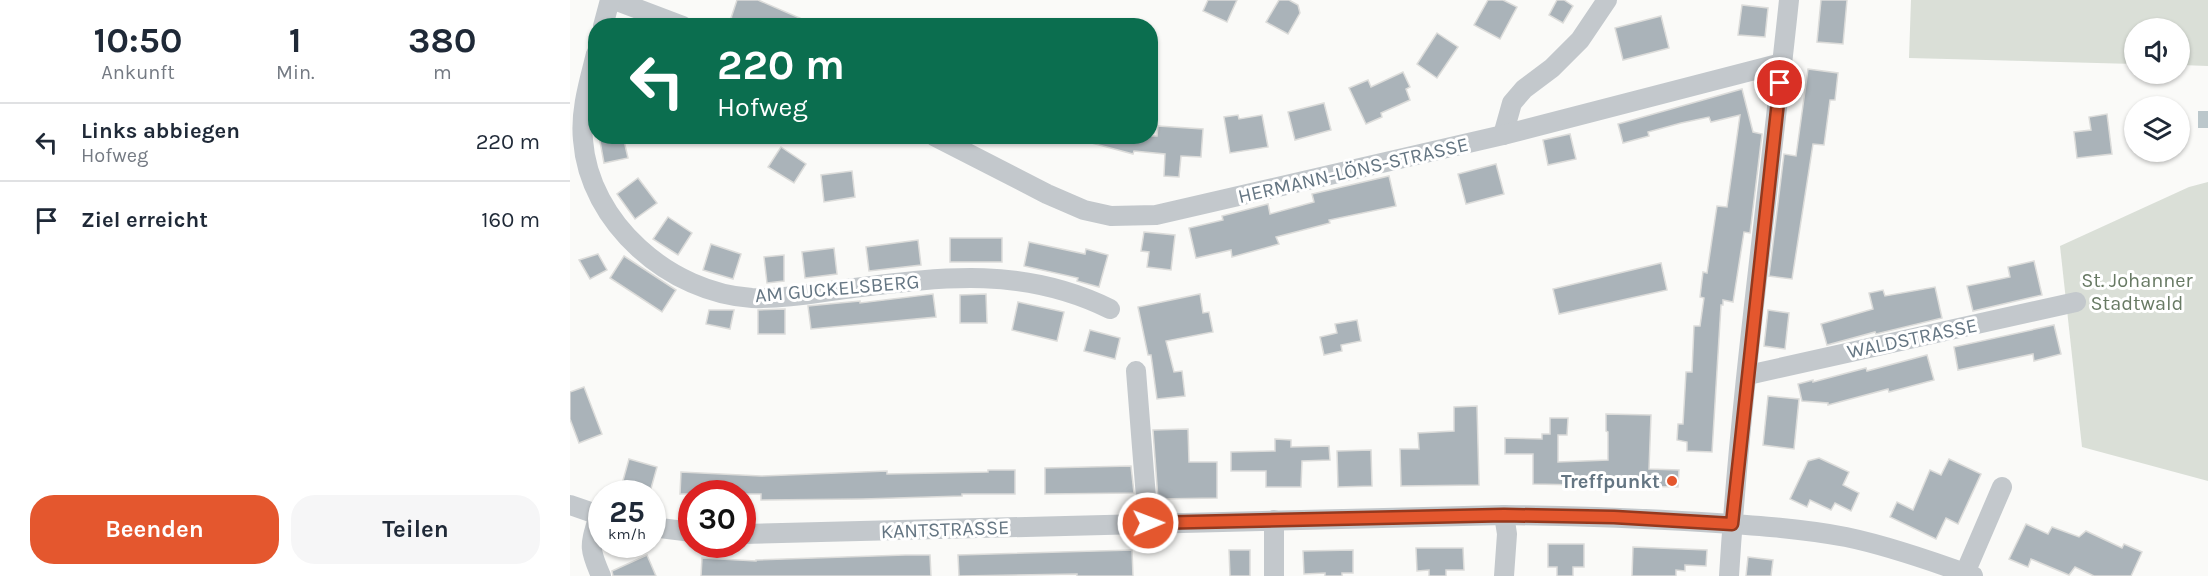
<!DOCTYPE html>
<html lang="de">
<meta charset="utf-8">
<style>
:root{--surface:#fff;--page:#f6f6f7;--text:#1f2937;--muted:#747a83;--line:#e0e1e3;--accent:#e4572e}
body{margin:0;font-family:Karla,sans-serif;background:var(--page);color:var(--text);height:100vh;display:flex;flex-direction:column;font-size:22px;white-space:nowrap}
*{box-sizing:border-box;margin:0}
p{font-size:20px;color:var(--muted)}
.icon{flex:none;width:33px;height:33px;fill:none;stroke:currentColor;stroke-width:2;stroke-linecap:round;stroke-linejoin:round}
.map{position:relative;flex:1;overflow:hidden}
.drawer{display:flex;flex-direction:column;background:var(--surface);width:570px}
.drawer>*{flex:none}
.guide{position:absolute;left:18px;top:18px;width:570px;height:126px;border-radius:24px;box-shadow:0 2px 4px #0004;background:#0b6e4f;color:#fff;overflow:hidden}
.controls{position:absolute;left:1554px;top:18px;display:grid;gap:12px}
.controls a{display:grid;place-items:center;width:66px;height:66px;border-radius:50%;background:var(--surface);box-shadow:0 2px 4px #0004;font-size:30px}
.speed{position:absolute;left:18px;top:480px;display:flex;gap:12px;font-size:30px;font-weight:700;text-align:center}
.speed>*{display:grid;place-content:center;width:78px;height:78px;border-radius:50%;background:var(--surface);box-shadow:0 2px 4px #0004;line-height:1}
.speed small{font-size:15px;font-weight:400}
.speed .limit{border:9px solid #d22;background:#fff;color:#111}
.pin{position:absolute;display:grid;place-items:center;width:51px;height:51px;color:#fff;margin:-26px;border:3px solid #fff;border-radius:50%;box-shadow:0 2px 6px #0007}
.me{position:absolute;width:66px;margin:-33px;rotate:89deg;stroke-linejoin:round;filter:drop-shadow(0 0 4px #0008)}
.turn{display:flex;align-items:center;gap:21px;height:126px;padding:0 30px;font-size:27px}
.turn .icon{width:78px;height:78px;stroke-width:2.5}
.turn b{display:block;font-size:42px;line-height:51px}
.eta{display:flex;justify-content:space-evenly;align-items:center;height:102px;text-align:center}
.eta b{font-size:36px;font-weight:700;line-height:42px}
.action{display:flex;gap:12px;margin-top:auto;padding:12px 30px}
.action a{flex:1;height:69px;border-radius:24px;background:var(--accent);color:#fff;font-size:24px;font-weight:700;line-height:69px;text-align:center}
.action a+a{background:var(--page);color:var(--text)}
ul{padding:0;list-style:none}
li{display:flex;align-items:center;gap:18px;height:78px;padding:0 30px;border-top:2px solid var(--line)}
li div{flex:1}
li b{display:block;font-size:22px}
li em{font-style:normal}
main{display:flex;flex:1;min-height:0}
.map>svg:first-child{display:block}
</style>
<main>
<section class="drawer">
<div class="eta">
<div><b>10:50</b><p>Ankunft</p></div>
<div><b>1</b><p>Min.</p></div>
<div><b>380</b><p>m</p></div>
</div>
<ul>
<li><svg class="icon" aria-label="left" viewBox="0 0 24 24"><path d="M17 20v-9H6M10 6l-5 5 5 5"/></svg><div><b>Links abbiegen</b><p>Hofweg</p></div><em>220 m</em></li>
<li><svg class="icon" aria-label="arrive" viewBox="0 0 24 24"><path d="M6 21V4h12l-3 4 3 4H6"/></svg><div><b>Ziel erreicht</b></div><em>160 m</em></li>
</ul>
<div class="action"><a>Beenden</a><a>Teilen</a></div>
</section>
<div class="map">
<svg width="1638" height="576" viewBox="0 0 1638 576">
<rect width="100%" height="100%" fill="#fafaf8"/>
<g fill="#dadfd7">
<polygon points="1341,0 1638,0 1638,66 1610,65 1610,28 1564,28 1564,64 1339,58"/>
<polygon points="1638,182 1638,481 1512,447 1490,246 1619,187"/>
</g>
<rect fill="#bbc7cb" x="1628" y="111" width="10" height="17"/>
<g fill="#aab3b9" stroke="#dcdcda" stroke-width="1.5">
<polygon points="167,0 188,0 248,26 180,26 161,18"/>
<polygon points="638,0 667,0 657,22 633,11"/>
<polygon points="709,0 719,0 728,5 730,13 718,34 696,22"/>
<polygon points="918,0 933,0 947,7 930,39 904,25"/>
<polygon points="987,0 994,0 1003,6 993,23 979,15"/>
<polygon points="1251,0 1277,0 1273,44 1247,42"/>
<polygon points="1172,5 1198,8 1195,37 1168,35"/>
<polygon points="1091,16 1099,48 1053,60 1045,28"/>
<polygon points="867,33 888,47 867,78 847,64"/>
<polygon points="1238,69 1268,73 1265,100 1260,100 1254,145 1243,144 1222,279 1199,276 1214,154 1226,156"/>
<polygon points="833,72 840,87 836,89 840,100 811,113 812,117 796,124 779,88 798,80 801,87"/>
<polygon points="1172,89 1183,132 1192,134 1180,233 1174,232 1163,302 1153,300 1153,305 1151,305 1142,452 1117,451 1117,442 1107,440 1108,424 1113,424 1116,372 1122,372 1124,326 1130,326 1134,298 1130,297 1133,272 1137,273 1147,206 1157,207 1170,115 1141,122 1139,117 1111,123 1078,132 1079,136 1053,143 1048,124"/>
<polygon points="754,103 761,130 725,140 718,112"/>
<polygon points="1537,114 1542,154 1507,158 1504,132 1521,130 1519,117"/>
<polygon points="668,115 669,119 692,115 698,147 660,153 654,117"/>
<polygon points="588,126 633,129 631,157 611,156 609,177 594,176 595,154 564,151 563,154 514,141 515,136 587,136"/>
<polygon points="1000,134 1006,159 978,165 973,140"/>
<polygon points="29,136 53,136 58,158 34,163"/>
<polygon points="211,147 236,164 224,183 198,167"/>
<polygon points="926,164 934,194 896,204 888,174"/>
<polygon points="282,171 285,197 254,202 251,175"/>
<polygon points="819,176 826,206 759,220 760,223 706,237 709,244 662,257 661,250 626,258 619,228 653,220 652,216 698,204 700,214 744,202 742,194"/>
<polygon points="68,178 87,203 65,219 47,194"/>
<polygon points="98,217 122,233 108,255 83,239"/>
<polygon points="574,232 605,235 601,270 577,267 579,252 571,251"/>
<rect x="380" y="238" width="52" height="24"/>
<polygon points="348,240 351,265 299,271 296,247"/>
<polygon points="459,242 515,254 516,249 538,255 529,287 507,281 508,278 454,266"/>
<polygon points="141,244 171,254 163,279 133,270"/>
<polygon points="264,248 267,274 235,278 232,252"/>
<polygon points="28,254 37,270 20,279 9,260"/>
<polygon points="214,255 214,281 197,283 194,257"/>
<polygon points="54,256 106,290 92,312 40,278"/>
<polygon points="1464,261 1472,295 1403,311 1397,286 1440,277 1438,267"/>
<polygon points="1091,263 1097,290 989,314 983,289"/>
<polygon points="1365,287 1372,318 1306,334 1305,332 1257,345 1251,324 1303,309 1299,293 1313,290 1315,296"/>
<polygon points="363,294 366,317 241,329 238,306 290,301 290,303"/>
<polygon points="416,294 417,323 390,323 390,295"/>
<polygon points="630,294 633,313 639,312 643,332 596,341 604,372 612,371 615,396 587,399 581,355 578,355 568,307"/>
<polygon points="448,302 494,312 487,341 442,330"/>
<polygon points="215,309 215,334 188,334 188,310"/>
<polygon points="139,310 164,310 160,329 136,324"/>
<polygon points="1198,310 1219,313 1215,349 1194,346"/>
<polygon points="787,320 791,341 771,345 772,351 754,355 750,337 767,333 765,324"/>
<polygon points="1484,325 1491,354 1464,361 1463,354 1388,370 1384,347"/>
<polygon points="520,330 550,338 545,359 514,351"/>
<polygon points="1357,355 1364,380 1319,392 1318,389 1258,405 1258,403 1232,401 1228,384 1243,380 1243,382 1296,368 1297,371"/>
<polygon points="14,387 32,434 9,443 0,419 0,392"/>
<polygon points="1198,396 1229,399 1224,449 1193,445"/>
<polygon points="907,406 909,485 831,486 830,449 849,449 848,433 884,431 884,407"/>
<polygon points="1036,414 1081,415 1079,469 1109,470 1108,487 963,484 963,454 935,454 935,438 972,439 972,434 980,434 980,418 998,418 997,435 988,435 988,462 1038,460 1038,432 1036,431"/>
<polygon points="618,429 619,462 647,462 647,498 588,499 583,430"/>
<polygon points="705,439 721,440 721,447 759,446 760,460 732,461 731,487 696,487 696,471 661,471 661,452 705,451"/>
<polygon points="801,450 802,486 768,487 767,451"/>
<polygon points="1249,458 1279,472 1273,485 1289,493 1281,511 1265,503 1261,510 1240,500 1237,507 1220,499 1238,461"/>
<polygon points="59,459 87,467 80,492 52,484"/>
<polygon points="1379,459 1411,474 1388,524 1376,518 1366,539 1320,517 1327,502 1343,510 1360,470 1371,475"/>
<polygon points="561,466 564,493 475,494 475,468"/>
<polygon points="418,470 445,470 445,494 392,494 392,496 293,499 191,500 191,494 110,494 111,472 191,476 317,471 317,474 418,472"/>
<polygon points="1456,524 1478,534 1482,527 1509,537 1516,531 1552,548 1554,544 1572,552 1561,576 1524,576 1505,567 1499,575 1461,559 1458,567 1439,559"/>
<polygon points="978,544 1014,544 1014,567 1003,567 1003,576 987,576 987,567 978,567"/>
<polygon points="1063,547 1137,550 1136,566 1115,565 1115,571 1106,570 1106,576 1062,576"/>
<polygon points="846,548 893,548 894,570 876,570 876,576 859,576 859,570 847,571"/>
<polygon points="562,550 563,576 507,576 507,574 389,576 388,555"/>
<polygon points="659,550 680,550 680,576 660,576"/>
<polygon points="783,550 783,573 772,573 772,576 755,576 755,573 734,574 733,551"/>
<polygon points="77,555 86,576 43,576 42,571"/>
<polygon points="335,555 360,555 361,576 131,576 132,558 186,561 186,560"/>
<polygon points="1178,557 1203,560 1201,576 1176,576"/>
</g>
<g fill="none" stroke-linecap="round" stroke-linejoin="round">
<g stroke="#c3c8cc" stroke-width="20">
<polyline points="44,0 113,26"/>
<polyline points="33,26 40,0"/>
<path d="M26,54C19,82 10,111 13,140C19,223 100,293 182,298C210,299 240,294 268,290C365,278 449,264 540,309"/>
<polyline points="933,135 942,103 954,89 982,68 1010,40 1037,0"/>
<polyline points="364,136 477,194 514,210 541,216 586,215 933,135 1212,63"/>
<polyline points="566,371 578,523"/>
<polyline points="1178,375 1506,302"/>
<polyline points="0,505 32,516"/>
<path d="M29,515C20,546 18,546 31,576"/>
<polyline points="934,515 937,534 934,576"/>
<polyline points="82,527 122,532"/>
<path d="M172,534L934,515C1000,516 1065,518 1131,522C1180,525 1228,528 1276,537C1319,546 1362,561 1403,576"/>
<polyline points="1395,573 1432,487"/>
<polyline points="704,576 704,520"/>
<path d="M1159,576C1171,383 1199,192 1219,0"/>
</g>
</g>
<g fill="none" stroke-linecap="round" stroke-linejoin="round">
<defs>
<polyline id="route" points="578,523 934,515 1044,517 1162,524 1210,83"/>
</defs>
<use href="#route" stroke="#94391e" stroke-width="15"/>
<use href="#route" stroke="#e4572e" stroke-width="10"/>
</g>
<circle fill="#e4572e" stroke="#fff" stroke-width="2" cx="1102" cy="481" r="6"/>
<g text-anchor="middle" stroke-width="6" stroke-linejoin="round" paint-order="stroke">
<g font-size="20" fill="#657683" stroke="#fff">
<text transform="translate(783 170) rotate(-13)" y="7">HERMANN-LÖNS-STRASSE</text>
<text transform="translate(267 288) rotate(-5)" y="7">AM GUCKELSBERG</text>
<text transform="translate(1342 338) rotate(-12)" y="7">WALDSTRASSE</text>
<text transform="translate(375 529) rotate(-2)" y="7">KANTSTRASSE</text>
</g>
<g font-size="20" fill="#687a64" stroke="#fff">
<text x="1567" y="287">St. Johanner<tspan x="1567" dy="23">Stadtwald</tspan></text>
</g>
<g font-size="20" font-weight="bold" fill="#657683" stroke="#fff" text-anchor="end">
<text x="1090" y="488">Treffpunkt</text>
</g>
</g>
</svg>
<div class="controls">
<a><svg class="icon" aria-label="sound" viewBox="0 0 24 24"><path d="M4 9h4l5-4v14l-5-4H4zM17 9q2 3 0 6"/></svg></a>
<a><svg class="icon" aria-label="layers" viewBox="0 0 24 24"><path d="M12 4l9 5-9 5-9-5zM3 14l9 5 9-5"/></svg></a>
</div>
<div class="speed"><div>25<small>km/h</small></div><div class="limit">30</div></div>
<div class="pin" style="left:1210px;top:83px;background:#d93025"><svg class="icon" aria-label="arrive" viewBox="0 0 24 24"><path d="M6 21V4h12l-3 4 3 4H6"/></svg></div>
<svg class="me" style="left:578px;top:523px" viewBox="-20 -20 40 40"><circle r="17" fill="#e4572e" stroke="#fff" stroke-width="3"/><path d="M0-11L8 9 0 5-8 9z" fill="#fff"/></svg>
<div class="guide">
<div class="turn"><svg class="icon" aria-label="left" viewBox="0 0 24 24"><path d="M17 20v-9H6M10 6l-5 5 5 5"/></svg><div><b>220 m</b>Hofweg</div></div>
</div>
</div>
</main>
